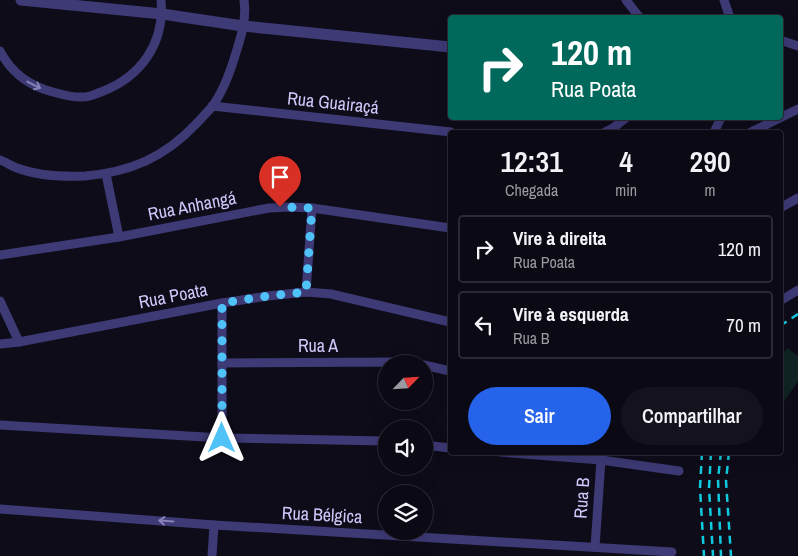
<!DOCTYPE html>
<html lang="pt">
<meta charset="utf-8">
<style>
:root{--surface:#0b0914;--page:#14121d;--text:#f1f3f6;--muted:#9a9aa0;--line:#2b2a34;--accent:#2563eb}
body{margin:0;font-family:"Archivo Narrow",sans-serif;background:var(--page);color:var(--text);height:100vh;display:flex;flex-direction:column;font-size:19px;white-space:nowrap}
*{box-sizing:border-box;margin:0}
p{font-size:16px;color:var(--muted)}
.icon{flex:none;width:28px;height:28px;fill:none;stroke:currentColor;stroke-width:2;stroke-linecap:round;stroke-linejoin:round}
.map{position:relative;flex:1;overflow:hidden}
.sheet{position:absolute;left:448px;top:130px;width:335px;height:325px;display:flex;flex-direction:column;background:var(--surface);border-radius:5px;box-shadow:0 5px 20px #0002,0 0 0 1px var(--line)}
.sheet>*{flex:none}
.banner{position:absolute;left:448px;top:15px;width:335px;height:105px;border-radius:5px;box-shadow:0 5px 20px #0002,0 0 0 1px var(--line);background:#00695c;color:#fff;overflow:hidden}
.needle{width:32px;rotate:65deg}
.controls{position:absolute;left:378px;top:355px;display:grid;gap:10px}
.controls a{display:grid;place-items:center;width:55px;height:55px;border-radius:50%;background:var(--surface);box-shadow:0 5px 20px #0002,0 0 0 1px var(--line);font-size:25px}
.pin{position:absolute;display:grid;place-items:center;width:42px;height:42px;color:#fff;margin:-51px -21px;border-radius:50% 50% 50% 0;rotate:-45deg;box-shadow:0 0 5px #0007}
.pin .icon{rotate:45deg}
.me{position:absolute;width:55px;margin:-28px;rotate:0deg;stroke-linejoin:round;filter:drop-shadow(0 0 4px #0008)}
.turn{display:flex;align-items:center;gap:18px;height:105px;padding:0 20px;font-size:22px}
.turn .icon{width:65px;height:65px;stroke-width:2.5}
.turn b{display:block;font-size:35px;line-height:42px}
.eta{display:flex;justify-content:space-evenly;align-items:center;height:85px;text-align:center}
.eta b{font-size:30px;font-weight:600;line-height:35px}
.cta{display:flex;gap:10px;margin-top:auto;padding:10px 20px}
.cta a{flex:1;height:58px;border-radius:30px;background:var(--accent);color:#fff;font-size:20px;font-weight:600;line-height:58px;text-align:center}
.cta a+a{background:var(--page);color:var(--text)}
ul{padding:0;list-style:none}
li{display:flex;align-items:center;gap:15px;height:68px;margin:0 10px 8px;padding:0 10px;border:2px solid var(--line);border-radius:5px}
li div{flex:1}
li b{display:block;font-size:19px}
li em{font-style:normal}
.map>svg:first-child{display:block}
</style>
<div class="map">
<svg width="798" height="556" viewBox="0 0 798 556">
<rect width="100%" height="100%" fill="#0f0c1a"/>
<polygon fill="#102423" points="787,348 798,356 798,381 780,407 780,359"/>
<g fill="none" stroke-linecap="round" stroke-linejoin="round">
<g stroke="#3d3a76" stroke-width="9">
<polyline points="626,0 640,18"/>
<polyline points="724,0 730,18"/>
<polyline points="780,40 798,46"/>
<path d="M0,51C11,72 29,86 53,92C64,95 78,99 90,96C94,95 98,93 101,92C141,77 165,43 161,0"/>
<polyline points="212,106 451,132"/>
<polyline points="605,132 613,128 626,118"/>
<polyline points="714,132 721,118"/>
<polyline points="751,132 798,109"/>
<path d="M0,160C6,162 11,166 17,168C38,176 62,177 85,176C130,172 164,158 196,124C201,119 206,113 211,108C221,95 229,75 234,59C240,40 247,21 244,0"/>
<polyline points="106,174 119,237"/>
<polyline points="780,208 798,198"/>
<polyline points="0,255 119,237 269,208 290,207 312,208 450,228"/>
<polyline points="306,292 312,208"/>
<polyline points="0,301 19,342"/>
<polyline points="780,301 798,290"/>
<polyline points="0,344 19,342 222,303 268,296 306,292 331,294 450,322"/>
<polyline points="222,363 400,362 414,364"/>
<polyline points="424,365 450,371"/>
<polyline points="0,425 222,438 386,441"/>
<polyline points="222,438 222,303"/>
<polyline points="424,445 450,448"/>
<polyline points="500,452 601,460 679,471"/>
<polyline points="0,509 214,525 672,552"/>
<polyline points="595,547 601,460 603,452"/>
<polyline points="212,556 214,525"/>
</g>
<polyline stroke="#3d3a76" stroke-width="11" points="21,0 162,14 243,26 450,47"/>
<g stroke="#10cae0" stroke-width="2.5" stroke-dasharray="8 6" stroke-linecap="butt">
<polyline points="780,326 798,314"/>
<polyline points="702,452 700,488 704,556"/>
<polyline points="711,452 709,488 713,556"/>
<polyline points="721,452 718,479 721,556"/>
<polyline points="729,452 726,481 731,556"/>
</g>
</g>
<defs><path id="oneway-shaft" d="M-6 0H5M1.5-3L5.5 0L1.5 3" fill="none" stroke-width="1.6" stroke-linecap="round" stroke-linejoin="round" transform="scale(1.25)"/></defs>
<g stroke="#8682b8">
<use href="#oneway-shaft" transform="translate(34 85) rotate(27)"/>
<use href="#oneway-shaft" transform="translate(166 521) rotate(-176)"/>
</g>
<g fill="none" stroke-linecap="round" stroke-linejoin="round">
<polyline stroke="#4fc3f7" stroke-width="9" stroke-dasharray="0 16.2" points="222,438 222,303 268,296 306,292 312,208 280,207"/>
</g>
<g text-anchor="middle" stroke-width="5" stroke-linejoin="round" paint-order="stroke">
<g font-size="18" fill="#cfc9fb" stroke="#0f0c1a">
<text transform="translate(333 103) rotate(6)" y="6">Rua Guairaçá</text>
<text transform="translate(192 206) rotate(-11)" y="6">Rua Anhangá</text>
<text transform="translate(173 296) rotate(-11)" y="6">Rua Poata</text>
<text x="318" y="352">Rua A</text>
<text transform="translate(582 498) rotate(-86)" y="6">Rua B</text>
<text transform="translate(322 515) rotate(3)" y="6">Rua Bélgica</text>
</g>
</g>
</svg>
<div class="controls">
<a><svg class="needle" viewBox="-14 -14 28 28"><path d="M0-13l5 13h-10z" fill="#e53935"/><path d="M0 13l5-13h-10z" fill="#9a9aa0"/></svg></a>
<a><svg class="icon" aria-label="sound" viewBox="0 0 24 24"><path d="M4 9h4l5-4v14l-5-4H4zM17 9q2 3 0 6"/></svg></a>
<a><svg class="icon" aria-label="layers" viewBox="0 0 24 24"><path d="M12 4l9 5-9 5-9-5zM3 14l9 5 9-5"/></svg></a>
</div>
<div class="pin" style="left:280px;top:207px;background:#d93025"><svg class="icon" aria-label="arrive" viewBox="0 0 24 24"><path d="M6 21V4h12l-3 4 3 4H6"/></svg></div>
<svg class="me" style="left:222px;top:438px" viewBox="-20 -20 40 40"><path d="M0-17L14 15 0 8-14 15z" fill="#4fc3f7" stroke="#fff" stroke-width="4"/></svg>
<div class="banner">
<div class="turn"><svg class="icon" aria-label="right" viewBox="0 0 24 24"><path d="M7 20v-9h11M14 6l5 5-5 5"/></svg><div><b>120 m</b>Rua Poata</div></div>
</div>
<section class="sheet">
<div class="eta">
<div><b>12:31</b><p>Chegada</p></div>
<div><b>4</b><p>min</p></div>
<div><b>290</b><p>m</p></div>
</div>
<ul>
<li><svg class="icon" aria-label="right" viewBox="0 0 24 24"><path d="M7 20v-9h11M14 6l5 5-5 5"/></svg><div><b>Vire à direita</b><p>Rua Poata</p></div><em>120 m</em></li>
<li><svg class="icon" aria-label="left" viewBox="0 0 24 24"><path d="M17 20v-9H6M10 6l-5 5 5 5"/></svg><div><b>Vire à esquerda</b><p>Rua B</p></div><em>70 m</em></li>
</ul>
<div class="cta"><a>Sair</a><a>Compartilhar</a></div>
</section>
</div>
